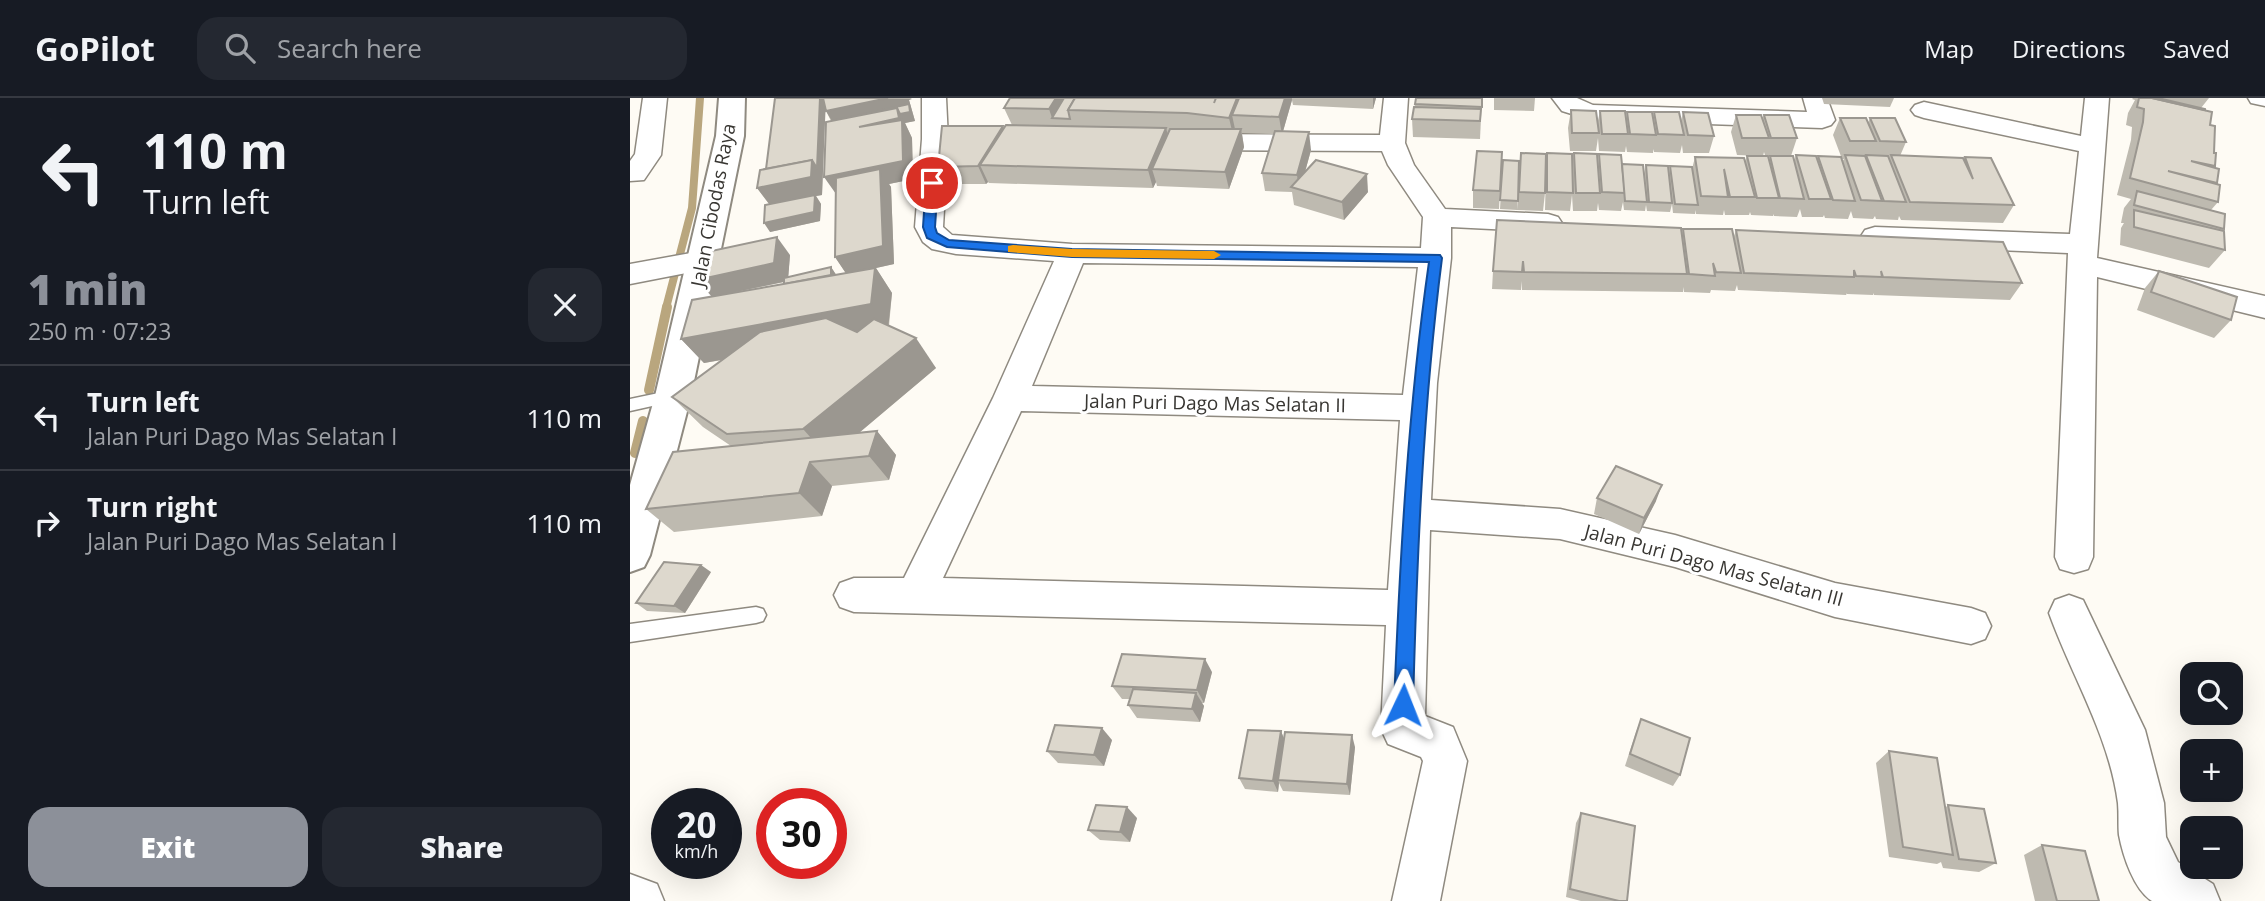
<!DOCTYPE html>
<meta charset="utf-8">
<style>
:root{--surface:#171b24;--page:#242831;--text:#f1f3f6;--muted:#9ea1a6;--line:#363941;--accent:#8c9099}
body{margin:0;font-family:"Open Sans",sans-serif;background:var(--page);color:var(--text);height:100vh;display:flex;flex-direction:column;font-size:26px;white-space:nowrap}
*{box-sizing:border-box;margin:0}
p{font-size:23px;color:var(--muted)}
.icon{flex:none;width:38px;height:38px;fill:none;stroke:currentColor;stroke-width:2;stroke-linecap:round;stroke-linejoin:round}
.map{position:relative;flex:1;overflow:hidden}
.panel{display:flex;flex-direction:column;background:var(--surface);width:630px}
.panel>*{flex:none}
.guide{background:#171b24;color:var(--text);overflow:hidden}
.tools{position:absolute;left:1550px;top:564px;display:grid;gap:14px}
.tools a{display:grid;place-items:center;width:63px;height:63px;border-radius:14px;background:var(--surface);box-shadow:0 7px 28px #0002;font-size:35px}
.speed{position:absolute;left:21px;top:690px;display:flex;gap:14px;font-size:35px;font-weight:700;text-align:center}
.speed>*{display:grid;place-content:center;width:91px;height:91px;border-radius:50%;background:var(--surface);box-shadow:0 7px 28px #0002;line-height:1}
.speed small{font-size:18px;font-weight:400}
.speed .limit{border:10px solid #d22;background:#fff;color:#111}
.pin{position:absolute;display:grid;place-items:center;width:60px;height:60px;color:#fff;margin:-30px;border:4px solid #fff;border-radius:50%;box-shadow:0 2px 7px #0007}
.me{position:absolute;width:77px;margin:-38px;rotate:2deg;stroke-linejoin:round;filter:drop-shadow(0 0 5px #0008)}
.turn{display:flex;align-items:center;gap:24px;height:147px;padding:0 28px;font-size:32px}
.turn .icon{width:91px;height:91px;stroke-width:2.5}
.turn b{display:block;font-size:49px;line-height:60px}
.round{display:grid;place-items:center;flex:none;width:74px;height:74px;border-radius:21px;background:var(--page)}
.head{display:flex;align-items:center;justify-content:space-between;height:119px;padding:0 28px}
h1{font-size:42px;font-weight:800;line-height:52px;color:var(--accent)}
.primary-button{display:flex;gap:14px;margin-top:auto;padding:14px 28px}
.primary-button a{flex:1;height:80px;border-radius:21px;background:var(--accent);color:#fff;font-size:28px;font-weight:800;line-height:80px;text-align:center}
.primary-button a+a{background:var(--page);color:var(--text)}
ul{padding:0;list-style:none}
li{display:flex;align-items:center;gap:21px;height:105px;padding:0 28px;border-top:2px solid var(--line)}
li div{flex:1}
li b{display:block;font-size:26px}
li em{font-style:normal}
header{display:flex;align-items:center;gap:42px;box-sizing:border-box;height:98px;padding:0 35px;background:var(--surface);border-bottom:2px solid var(--line)}
header strong{font-size:33px}
nav{display:flex;gap:38px;margin-inline-start:auto;font-size:24px}
.search{width:490px;height:63px;background:var(--page);display:flex;align-items:center;gap:18px;box-sizing:border-box;padding:0 24px;border-radius:21px;color:var(--muted);font-size:26px}
main{display:flex;flex:1;min-height:0}
.map>svg:first-child{display:block}
</style>
<header>
<strong>GoPilot</strong>
<div class="search"><svg class="icon" aria-label="search" viewBox="0 0 24 24"><circle cx="10" cy="10" r="6"/><path d="M15 15l6 6"/></svg>Search here</div>
<nav><a>Map</a><a>Directions</a><a>Saved</a></nav>
</header>
<main>
<section class="panel">
<div class="guide">
<div class="turn"><svg class="icon" aria-label="left" viewBox="0 0 24 24"><path d="M17 20v-9H6M10 6l-5 5 5 5"/></svg><div><b>110 m</b>Turn left</div></div>
</div>
<div class="head"><div><h1>1 min</h1><p>250 m · 07:23</p></div><a class="round"><svg class="icon" aria-label="close" viewBox="0 0 24 24"><path d="M6 6l12 12M18 6L6 18"/></svg></a></div>
<ul>
<li><svg class="icon" aria-label="left" viewBox="0 0 24 24"><path d="M17 20v-9H6M10 6l-5 5 5 5"/></svg><div><b>Turn left</b><p>Jalan Puri Dago Mas Selatan I</p></div><em>110 m</em></li>
<li><svg class="icon" aria-label="right" viewBox="0 0 24 24"><path d="M7 20v-9h11M14 6l5 5-5 5"/></svg><div><b>Turn right</b><p>Jalan Puri Dago Mas Selatan I</p></div><em>110 m</em></li>
</ul>
<div class="primary-button"><a>Exit</a><a>Share</a></div>
</section>
<div class="map">
<svg width="1635" height="803" viewBox="0 0 1635 803">
<rect width="100%" height="100%" fill="#fefbf4"/>
<g fill="none" stroke-linecap="round" stroke-linejoin="round">
<polyline stroke="#b9a67e" stroke-width="8" points="36,210 62,110 70,0"/>
<g stroke="#b9a67e" stroke-width="10">
<polyline points="19,292 37,209"/>
<polyline points="5,355 13,323"/>
</g>
<defs>
<g id="service">
<polygon points="43,292 49,294 51,298 49,302 0,313 0,301"/>
<polygon points="126,509 133,511 136,517 133,523 126,525 0,544 0,526"/>
</g>
<g id="minor">
<polygon points="13,0 37,0 31,57 14,82 0,83 0,63 5,56"/>
<path d="M292,0H316L318,41L313,129L322,137L442,146L791,150L793,119L758,67L752,53L565,52L556,50L552,44L556,38L565,36L750,37L754,0H778L775,45L784,67L815,111L918,116L928,119L932,125L928,131L918,134L821,129V160L807,285L801,402L930,411L1045,437L1205,485L1341,510L1355,515L1361,528L1355,541L1341,546L1205,519L1045,469L930,441L800,432L795,618L823,629L837,663L810,803H762L793,663L791,659L758,646L751,631L756,527L224,514L210,509L204,497L210,485L224,480H274L363,300L424,163L326,156L302,151L293,144L285,129L292,41ZM453,165L788,169L773,297L402,288ZM391,313L770,322L758,492L313,480Z"/>
<polygon points="922,0 947,0 963,7 1177,14 1173,0 1197,0 1205,22 1201,27 1192,30 961,22 932,13"/>
<polygon points="1455,0 1479,0 1467,160 1635,198 1635,220 1467,179 1463,459 1458,471 1444,475 1430,471 1425,459 1438,155 1245,147 1235,144 1231,138 1235,132 1245,129 1440,136 1449,53 1294,20 1285,17 1281,12 1285,7 1294,4 1451,38"/>
<polygon points="1618,0 1635,0 1635,8 1621,5"/>
<polygon points="72,153 82,156 87,163 82,170 0,186 0,166"/>
<path d="M1439,497L1453,502L1515,632L1534,705L1536,739L1548,764L1583,786L1590,803H1522C1504,792 1493,758 1489,737C1488,727 1489,716 1488,705C1479,637 1442,579 1419,515L1425,502Z"/>
<polygon points="0,776 27,786 34,803 0,803"/>
</g>
<polygon id="tertiary" points="89,0 115,0 114,38 61,298 20,457 14,469 0,474 0,387 25,298 86,38"/>
</defs>
<use href="#service" stroke="#8f8a80" stroke-width="3"/>
<use href="#minor" stroke="#8f8a80" stroke-width="3"/>
<use href="#tertiary" stroke="#8f8a80" stroke-width="4"/>
<use href="#service" fill="#fff" fill-rule="evenodd"/>
<use href="#minor" fill="#fff" fill-rule="evenodd"/>
<use href="#tertiary" fill="#fff" fill-rule="evenodd"/>
</g>
<g fill="#bebab0" fill-rule="evenodd">
<path d="M145,0H282L279,2L285,23L275,25L282,40L283,81L259,86L261,89L264,166L246,170L262,195L259,228L306,270L229,335L247,333L266,357L259,382L202,388L192,418L44,434L16,411L101,348L73,329L42,299L92,262L74,265L51,241L82,199L160,157L158,179L201,169L206,177L216,175L205,159L206,96L201,23L195,11L192,97L186,98L191,106L190,123L140,134L139,106L127,90L136,71ZM154,184V186L101,195Z"/>
<polygon points="380,0 746,0 743,11 663,7 662,2 653,33 681,52 675,74 738,94 714,122 664,107 662,94 635,93 632,75 644,36 612,35 614,49 599,91 527,88 526,84 523,90 359,85 358,84 356,86 317,86 308,69 374,30 382,27 374,10"/>
<polygon points="852,0 850,41 783,39 782,21 785,6"/>
<polygon points="864,0 905,0 904,13 864,12"/>
<polygon points="1192,0 1264,0 1260,9 1194,6"/>
<polygon points="1503,0 1579,0 1571,10 1580,27 1585,68 1584,69 1587,85 1586,86 1588,104 1581,112 1594,131 1592,133 1595,152 1579,170 1490,147 1491,130 1494,125 1491,125 1494,110 1501,101 1487,97 1501,42 1502,29 1496,27 1498,15 1505,2 1502,1"/>
<polygon points="941,12 967,27 970,13 996,20 997,14 1023,18 1024,14 1051,23 1053,14 1084,38 1079,55 1053,55 1052,47 1050,55 1024,54 1023,51 1023,55 997,54 996,48 995,54 969,53 968,40 966,53 940,53 938,30"/>
<polygon points="1106,17 1132,21 1134,17 1167,40 1161,58 1135,57 1134,54 1133,58 1107,57 1101,34"/>
<polygon points="1210,20 1238,25 1240,20 1276,44 1270,58 1334,61 1335,59 1384,107 1373,125 1271,122 1269,118 1268,122 1246,121 1245,118 1243,121 1223,120 1221,113 1218,121 1195,120 1194,117 1193,119 1172,119 1170,111 1167,119 1144,118 1144,116 1143,118 1121,117 1120,114 1119,117 1095,117 1094,112 1093,117 1066,116 1066,112 1065,116 1043,115 1042,106 1040,114 1017,113 1016,107 1015,113 994,112 993,104 991,113 969,112 968,105 967,113 943,113 942,97 940,113 915,112 916,73 917,55 942,67 944,55 968,66 969,56 992,68 1014,76 1016,67 1039,75 1040,68 1062,71 1065,59 1115,63 1117,58 1139,62 1140,58 1164,63 1166,57 1187,61 1188,58 1212,64 1214,61 1212,61 1203,37"/>
<polygon points="872,54 869,111 843,110 843,92"/>
<polygon points="891,55 915,95 913,113 887,112"/>
<polygon points="873,62 889,63 887,112 870,111"/>
<polygon points="1053,131 1104,138 1106,132 1392,185 1380,202 1244,197 1244,195 1243,197 1217,196 1217,195 1216,197 1108,192 1107,187 1105,193 1081,192 1080,195 1054,194 1054,189 1053,194 892,192 891,183 891,192 862,191 863,173 1052,135"/>
<polygon points="1529,173 1601,222 1584,240 1507,212 1515,190"/>
<polygon points="967,400 1026,403 1009,436 964,416"/>
<polygon points="81,474 55,515 17,513 6,505"/>
<polygon points="582,574 574,605 572,605 574,608 570,624 507,620 498,607 500,601 492,601 482,588"/>
<polygon points="1011,621 1050,677 1043,688 995,668 1006,634"/>
<polygon points="651,633 654,641 725,649 720,697 653,693 649,685 648,694 615,691 609,680"/>
<polygon points="482,642 474,668 428,665 417,653"/>
<polygon points="1259,653 1315,710 1318,707 1366,765 1349,774 1313,770 1311,764 1307,766 1259,759 1246,665"/>
<polygon points="951,715 997,803 951,803 936,799 946,725"/>
<polygon points="507,720 500,744 470,742 458,732"/>
<polygon points="1412,747 1469,803 1405,803 1394,757"/>
</g>
<g fill="#9b9790">
<polygon points="190,0 196,0 192,97 186,98 191,106 190,123 140,134 134,125 140,107 127,90"/>
<polygon points="201,0 282,1 279,2 285,23 275,25 282,40 283,81 259,86 261,89 264,166 246,170 262,195 258,231 74,265 51,241 217,177 205,159 206,96 194,79 206,30 196,13"/>
<polygon points="426,0 443,0 422,20 425,29 419,11"/>
<polygon points="607,0 618,0 602,17 605,31 603,37 599,20"/>
<polygon points="655,0 662,0 662,2 652,37 649,19"/>
<polygon points="743,0 746,0 743,11"/>
<polygon points="373,28 381,46 350,67 358,84 356,86 348,68"/>
<polygon points="536,30 541,48 522,71 526,84 523,90 518,72"/>
<polygon points="611,31 614,49 599,91 595,74"/>
<polygon points="679,34 681,52 670,92 669,92 667,77"/>
<polygon points="737,76 738,94 714,122 712,104"/>
<polygon points="147,139 160,157 158,183 82,199 67,182"/>
<polygon points="201,169 207,178 154,194"/>
<polygon points="286,240 306,270 199,360 173,331"/>
<polygon points="247,333 266,357 259,382 239,358"/>
<polygon points="180,364 202,388 192,418 169,395"/>
<polygon points="1032,387 1026,403 1009,436 1014,420"/>
<polygon points="71,467 81,474 55,515 44,508"/>
<polygon points="575,561 582,574 574,605 567,592"/>
<polygon points="566,595 574,608 570,624 562,611"/>
<polygon points="472,630 482,642 474,668 464,657"/>
<polygon points="651,633 656,646 648,682 649,685 648,694 643,683"/>
<polygon points="722,637 725,649 720,697 717,686"/>
<polygon points="497,709 507,720 500,744 490,734"/>
</g>
<g fill="#ddd8cd" stroke="#9b9790" stroke-width="2">
<polygon points="145,0 190,0 187,70 182,62 136,71"/>
<polygon points="193,0 258,0 196,13"/>
<polygon points="380,0 426,0 419,11 374,10"/>
<polygon points="434,0 445,0 438,12 440,21 422,20"/>
<polygon points="445,0 586,0 584,5 586,0 607,0 599,20 557,15 438,12"/>
<polygon points="609,0 655,0 649,19 602,17"/>
<polygon points="786,0 852,0 852,9 785,6"/>
<polygon points="1509,0 1522,0 1582,14 1580,27 1585,28 1584,55 1586,55 1585,68 1561,63 1589,71 1587,85 1538,73 1590,87 1588,104 1500,80 1513,24 1514,11 1507,9"/>
<polygon points="1522,0 1528,0 1575,11 1575,12"/>
<polygon points="279,6 280,14 270,16 267,10 201,23"/>
<polygon points="784,9 851,11 850,23 782,21"/>
<polygon points="267,10 269,20 229,29 272,22 273,63 194,79 196,24"/>
<polygon points="941,12 966,13 969,35 942,35"/>
<polygon points="970,13 995,13 998,36 972,36"/>
<polygon points="997,14 1022,14 1026,37 1000,36"/>
<polygon points="1024,14 1049,14 1054,37 1028,36"/>
<polygon points="1053,14 1078,15 1084,38 1058,37"/>
<polygon points="1106,17 1131,17 1139,40 1112,40"/>
<polygon points="1134,17 1159,17 1167,40 1141,40"/>
<polygon points="1210,20 1236,20 1246,43 1220,43"/>
<polygon points="1240,20 1265,20 1276,44 1250,43"/>
<polygon points="376,27 536,30 518,72 350,67"/>
<polygon points="312,28 373,28 348,68 308,69"/>
<polygon points="540,31 611,31 595,74 522,71"/>
<polygon points="645,33 679,34 667,77 632,75"/>
<polygon points="847,53 872,54 870,93 843,92"/>
<polygon points="891,55 916,56 915,95 889,94"/>
<polygon points="917,55 942,56 943,95 917,94"/>
<polygon points="944,55 967,56 970,95 946,95"/>
<polygon points="969,56 991,57 995,95 972,94"/>
<polygon points="1166,57 1186,58 1201,101 1179,101"/>
<polygon points="1215,57 1235,58 1252,103 1231,102"/>
<polygon points="1236,57 1258,58 1276,104 1254,103"/>
<polygon points="1261,57 1333,60 1343,81 1335,59 1361,60 1384,107 1280,104"/>
<polygon points="1117,58 1138,58 1149,100 1127,100"/>
<polygon points="1140,58 1163,58 1174,101 1150,100"/>
<polygon points="1188,58 1211,59 1225,103 1203,102"/>
<polygon points="1065,59 1114,60 1125,99 1100,99 1094,71 1098,99 1071,98"/>
<polygon points="182,62 181,79 127,90 130,72"/>
<polygon points="686,62 737,76 712,104 661,89"/>
<polygon points="873,62 889,63 888,103 870,102"/>
<polygon points="992,66 1013,67 1017,104 995,103"/>
<polygon points="1016,67 1038,68 1042,105 1019,104"/>
<polygon points="1040,68 1062,69 1068,107 1045,106"/>
<polygon points="250,71 253,148 205,159 206,80"/>
<polygon points="1507,93 1595,116 1594,131 1504,107"/>
<polygon points="185,97 184,114 134,125 135,107"/>
<polygon points="1504,112 1594,133 1595,152 1504,129"/>
<polygon points="867,122 1051,130 1057,176 894,174 893,163 892,174 863,173"/>
<polygon points="1053,131 1102,131 1111,175 1086,174 1083,165 1085,178 1059,176"/>
<polygon points="1106,132 1373,144 1392,185 1253,179 1251,173 1252,179 1226,178 1224,172 1224,179 1114,175"/>
<polygon points="147,139 144,165 67,182 72,155"/>
<polygon points="201,169 201,177 154,186 154,180"/>
<polygon points="245,170 241,206 51,241 62,202"/>
<polygon points="1529,173 1607,199 1601,222 1521,194"/>
<polygon points="196,220 227,234 244,221 286,240 173,331 97,336 42,299 130,234"/>
<polygon points="247,333 239,358 180,364 169,395 16,411 43,354"/>
<polygon points="986,368 1032,387 1014,420 967,400"/>
<polygon points="34,464 71,467 44,508 6,505"/>
<polygon points="492,556 575,561 567,592 482,588"/>
<polygon points="503,591 566,595 562,611 498,607"/>
<polygon points="1011,621 1060,640 1050,677 1000,656"/>
<polygon points="425,627 472,630 464,657 417,653"/>
<polygon points="618,632 651,633 643,683 609,680"/>
<polygon points="655,634 722,637 717,686 648,682"/>
<polygon points="1259,653 1307,660 1323,757 1273,749"/>
<polygon points="466,707 497,709 490,734 458,732"/>
<polygon points="1318,707 1354,711 1366,765 1329,761"/>
<polygon points="951,715 1005,728 997,803 989,803 940,791"/>
<polygon points="1412,747 1455,753 1469,803 1427,803"/>
</g>
<path fill="#1a73e8" stroke="#114b97" stroke-width="2" d="M302,82L308,85L305,129L307,135L319,142L442,151L810,157L812,160C793,308 787,458 783,607L780,613L773,616L767,613L764,607C770,459 778,311 799,164L442,159L317,149L297,140L293,129L296,85Z"/>
<polygon fill="#f59e0b" points="383,147 442,151 584,153 591,157 584,161 442,159 378,154 378,148"/>
<g text-anchor="middle" stroke-width="6" stroke-linejoin="round" paint-order="stroke">
<g font-size="19" fill="#383632" stroke="#fff">
<text transform="translate(83 107) rotate(-79)" y="7">Jalan Cibodas Raya</text>
<text transform="translate(585 305) rotate(1)" y="7">Jalan Puri Dago Mas Selatan II</text>
<text transform="translate(1084 467) rotate(15)" y="7">Jalan Puri Dago Mas Selatan III</text>
</g>
</g>
</svg>
<div class="tools">
<a><svg class="icon" aria-label="search" viewBox="0 0 24 24"><circle cx="10" cy="10" r="6"/><path d="M15 15l6 6"/></svg></a>
<a>+</a>
<a>−</a>
</div>
<div class="speed"><div>20<small>km/h</small></div><div class="limit">30</div></div>
<div class="pin" style="left:302px;top:85px;background:#d93025"><svg class="icon" aria-label="arrive" viewBox="0 0 24 24"><path d="M6 21V4h12l-3 4 3 4H6"/></svg></div>
<svg class="me" style="left:773px;top:607px" viewBox="-20 -20 40 40"><path d="M0-17L14 15 0 8-14 15z" fill="#1a73e8" stroke="#fff" stroke-width="4"/></svg>
</div>
</main>
